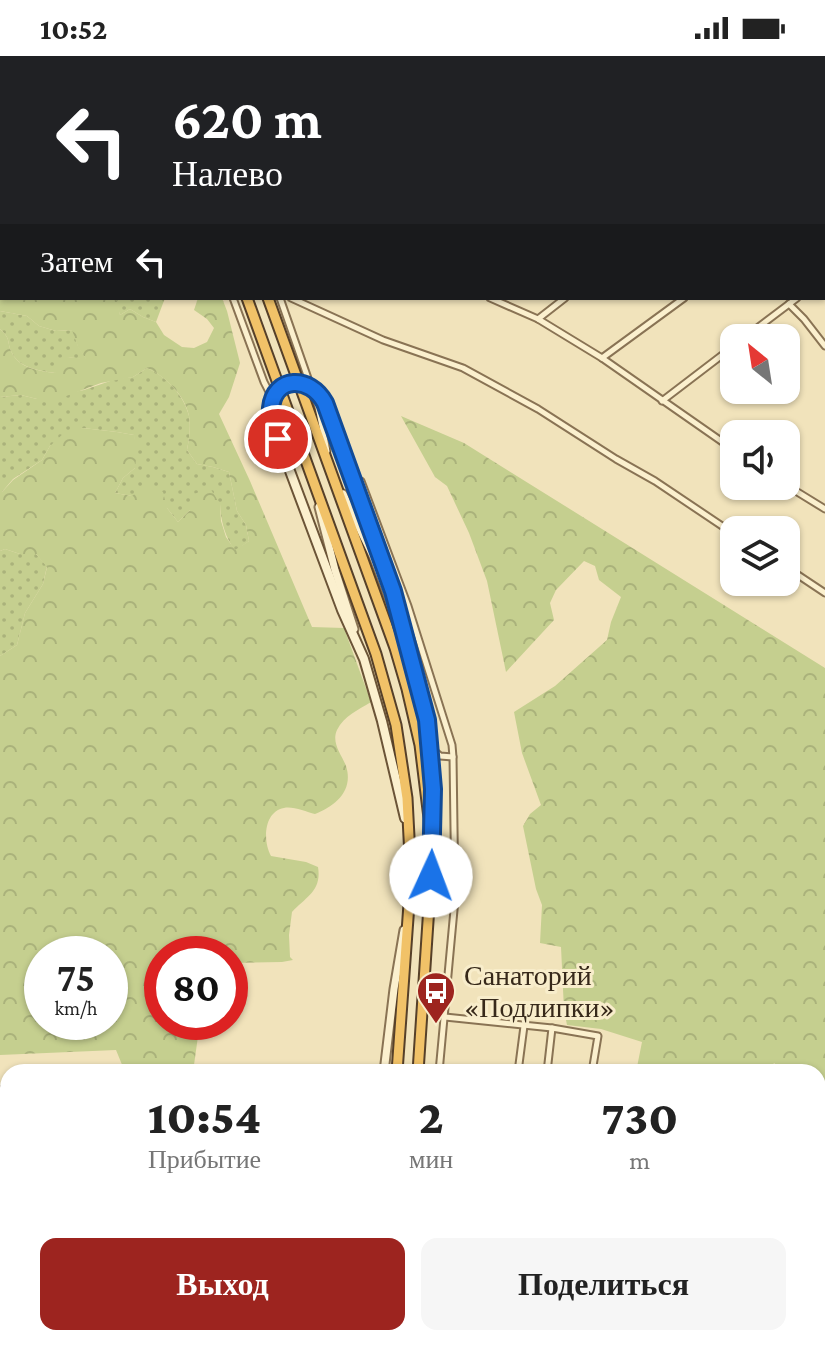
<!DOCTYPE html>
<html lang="ru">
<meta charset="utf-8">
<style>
:root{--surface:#fff;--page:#f6f6f6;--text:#222;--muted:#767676;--accent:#9d241f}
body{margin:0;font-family:"Crimson Pro",serif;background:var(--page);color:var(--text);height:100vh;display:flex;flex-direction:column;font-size:30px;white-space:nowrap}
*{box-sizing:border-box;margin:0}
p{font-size:26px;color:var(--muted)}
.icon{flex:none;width:44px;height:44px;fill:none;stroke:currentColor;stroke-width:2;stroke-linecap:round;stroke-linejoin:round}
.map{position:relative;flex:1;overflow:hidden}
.details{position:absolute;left:0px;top:1008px;width:826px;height:282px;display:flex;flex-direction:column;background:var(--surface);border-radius:24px 24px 0 0;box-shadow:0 2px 6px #0004}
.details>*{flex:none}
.banner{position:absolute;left:0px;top:0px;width:826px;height:244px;box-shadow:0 2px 6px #0004;background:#202124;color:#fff;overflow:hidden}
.needle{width:52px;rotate:330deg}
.fabs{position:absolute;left:720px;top:268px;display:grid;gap:16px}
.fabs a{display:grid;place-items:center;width:80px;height:80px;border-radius:16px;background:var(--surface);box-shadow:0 2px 6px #0004;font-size:40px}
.speed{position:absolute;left:24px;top:880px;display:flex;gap:16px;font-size:40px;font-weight:700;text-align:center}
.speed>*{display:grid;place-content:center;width:104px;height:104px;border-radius:50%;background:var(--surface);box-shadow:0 2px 6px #0004;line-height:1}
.speed small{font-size:20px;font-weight:400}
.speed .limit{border:12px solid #d22;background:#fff;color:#111}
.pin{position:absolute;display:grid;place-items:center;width:68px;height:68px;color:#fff;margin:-34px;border:4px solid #fff;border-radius:50%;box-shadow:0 2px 8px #0007}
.me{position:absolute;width:88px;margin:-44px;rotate:2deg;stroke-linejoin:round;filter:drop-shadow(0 0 6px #0008)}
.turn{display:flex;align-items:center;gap:28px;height:168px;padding:0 40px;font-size:36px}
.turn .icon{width:104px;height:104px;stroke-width:2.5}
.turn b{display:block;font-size:56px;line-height:68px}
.then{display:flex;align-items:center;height:76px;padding:0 40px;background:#0003;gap:16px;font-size:30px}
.eta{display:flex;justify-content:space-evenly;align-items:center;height:136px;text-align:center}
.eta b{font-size:48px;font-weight:800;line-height:56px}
.button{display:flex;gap:16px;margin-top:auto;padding:16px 40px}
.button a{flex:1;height:92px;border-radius:16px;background:var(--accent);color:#fff;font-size:32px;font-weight:800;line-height:92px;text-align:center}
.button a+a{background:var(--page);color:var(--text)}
.status{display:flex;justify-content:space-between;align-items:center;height:56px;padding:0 40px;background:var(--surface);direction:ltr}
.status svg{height:22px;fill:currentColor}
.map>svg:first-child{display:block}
</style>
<div class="status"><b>10:52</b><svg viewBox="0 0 49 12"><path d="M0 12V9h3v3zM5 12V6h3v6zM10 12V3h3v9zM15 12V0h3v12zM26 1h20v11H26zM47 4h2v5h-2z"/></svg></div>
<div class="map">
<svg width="825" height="1289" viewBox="0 0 825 1289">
<defs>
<pattern id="grass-dots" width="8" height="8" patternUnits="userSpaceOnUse" patternTransform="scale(2)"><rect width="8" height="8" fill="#c5cf8f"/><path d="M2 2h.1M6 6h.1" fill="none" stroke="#aab27b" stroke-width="1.8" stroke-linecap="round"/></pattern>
<pattern id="forest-crowns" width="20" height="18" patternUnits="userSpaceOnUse" patternTransform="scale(2)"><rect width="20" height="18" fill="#c5cf8f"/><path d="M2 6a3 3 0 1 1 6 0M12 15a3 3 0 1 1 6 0" fill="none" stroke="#aab27b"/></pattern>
</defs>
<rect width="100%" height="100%" fill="#f1e3bb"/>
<g fill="url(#grass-dots)">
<polygon points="115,242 165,242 156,266 143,261 130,253 120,259"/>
<path d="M0,255L27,260L39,270L56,275L73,274L78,290L87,304L68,301L55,317C41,315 19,312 12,297C6,285 12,284 0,273Z"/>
<path d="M147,312C166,320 184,339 189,360C191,371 189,383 187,394L197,408L213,411L229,416L237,455L246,469L249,485L235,495C225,480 221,467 220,448L190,454L178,466L167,452L132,440L115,437L123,422L135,412L134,379L117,376L83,372L50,390L42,404L13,423L2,436H0V341L21,339L37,343L84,334L116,323L133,321Z"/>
<polygon points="5,493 20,498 36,498 47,510 43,528 25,557 17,589 0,600 0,495"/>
</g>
<g fill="url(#forest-crowns)" fill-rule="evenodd">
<path d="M0,197L2,198V242H115L117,243L120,259L130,253L143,261L156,266L164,279L182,291L194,292L207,286L214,272L207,263L194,254L198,242H222L227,255L240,307L229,341L219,358L250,425L312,571L344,572L371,646C358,654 344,660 337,674C331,687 342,699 346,710C354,735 335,750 315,758C306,756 293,750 284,752C263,756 263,786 271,800L306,806L318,811C322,835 306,841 292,856L289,879L290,901L293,904L282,906L230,907V898H162V966H200L193,1016H125L116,994L0,999V600L17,589L25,557L43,528L47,511L36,498H20L5,493L0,495V436H2L13,424L42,404L50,390L65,376L83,372L117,376L134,379L137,395L135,412L123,422L115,437L132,440L146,430L163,436L167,452L178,466L190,454L194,438L210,432L220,448L221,465L226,481L235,494L249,485L246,469L237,455L229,416L213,411L197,408L187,394C189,383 191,371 189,360C185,339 165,320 147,312L133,321L101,327L53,345L37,343L21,339L0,341V273C12,284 6,285 12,297C19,312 40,315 55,317L57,302L68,301L86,303L78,291L72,274L56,275L39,270L27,260L0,255ZM110,898V966H42V898Z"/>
<polygon points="401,360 464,387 825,612 825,1062 818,1054 818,1016 784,1016 774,1007 769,1016 636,1016 642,986 601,973 567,969 564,954 561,891 540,887 542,849 536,833 523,770 530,758 541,749 522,697 514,656 555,630 607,584 611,566 621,541 599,524 595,510 584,505 556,534 550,547 554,564 506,616 487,525 469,477 447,430 435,421"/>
</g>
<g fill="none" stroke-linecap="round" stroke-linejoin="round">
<defs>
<g id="minor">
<polyline points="63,0 64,2"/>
<polyline points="102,0 103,2"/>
<polyline points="795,0 795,2"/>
<polyline points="573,2 575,0"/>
<polyline points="784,2 791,0"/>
<polyline points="0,30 2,29"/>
<polyline points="0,88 2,82"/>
<polyline points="0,113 2,114"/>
<polyline points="824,222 825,221"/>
<polyline points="233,242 264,326 296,388"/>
<polyline points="280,242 318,351 327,395"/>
<polyline points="291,242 383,284 463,312 538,353 616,403 655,425 734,478"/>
<polyline points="490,242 538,263 602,302 734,394"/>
<polyline points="789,248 804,263 825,290"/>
<polyline points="538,263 565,242"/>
<polyline points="744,282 797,242"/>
<polyline points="602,302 684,242"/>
<polyline points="662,345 734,290"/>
<polyline points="361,425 408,550 452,689 453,701 455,843 439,1016"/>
<polyline points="786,429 825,453"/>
<polyline points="786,511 825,537"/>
<polyline points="433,694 440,700 453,701"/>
<polyline points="445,961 552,972 598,980 592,1016"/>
<polyline points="518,1016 524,970"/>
<polyline points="547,1016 552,972"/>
<polyline points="0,1034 8,1032"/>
<polyline points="818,1112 825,1122"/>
<polyline points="0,1126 8,1140"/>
<polyline points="0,1260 8,1255"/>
<polyline points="89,1282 93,1289"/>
<polyline points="200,1282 204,1289"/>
<polyline points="523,1282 529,1282"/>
</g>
<g id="tertiary">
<polyline points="343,438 373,500 397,562"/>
<polyline points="319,451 335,514 354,573"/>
<polyline points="384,1016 394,933 404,874"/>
<polyline points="359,1289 361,1282"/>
</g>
<g id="secondary">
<polyline points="331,364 393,535 421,637 427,664 433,715 433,775"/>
<polyline points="278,383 342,554 364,603 382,665 405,762"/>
<polyline points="818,1127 825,1122"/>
<polyline points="428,1282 435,1289"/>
<polyline points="547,1289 563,1282"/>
<polyline points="562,1289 574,1282"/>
<polyline points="579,1289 591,1282"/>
</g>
<g id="trunk">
<polyline points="160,0 161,2"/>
<polyline points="181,0 181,2"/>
<polyline points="247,242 376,598 396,669 407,742 411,820 397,1016"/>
<polyline points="268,242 395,592 407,633 420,689 429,762 431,820 418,1016"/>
<polyline points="371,1289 371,1282"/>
<polyline points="393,1289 394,1282"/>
</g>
</defs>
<use href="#minor" stroke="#897354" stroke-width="9"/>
<use href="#tertiary" stroke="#897354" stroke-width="11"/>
<use href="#secondary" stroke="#6b5437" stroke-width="12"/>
<use href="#trunk" stroke="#564029" stroke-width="13"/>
<use href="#minor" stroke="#fbf0ce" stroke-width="5"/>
<use href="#tertiary" stroke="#fbf0ce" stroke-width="7"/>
<use href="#secondary" stroke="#fbf0ce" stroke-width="8"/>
<use href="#trunk" stroke="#f1c268" stroke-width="9"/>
<defs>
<path id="secondary-bridge" d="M278,383C275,373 270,363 271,352C273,329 301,318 318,335C325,343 328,354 331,364"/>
</defs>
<use href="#secondary-bridge" stroke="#6b5437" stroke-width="12" stroke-linecap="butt"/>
<use href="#secondary-bridge" stroke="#fbf0ce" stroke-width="8"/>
</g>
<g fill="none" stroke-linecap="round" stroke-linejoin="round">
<defs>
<path id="route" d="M278,383C274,373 270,363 271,352C274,320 310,319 325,347L393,535L427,664L433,733L431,820"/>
</defs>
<use href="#route" stroke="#114b97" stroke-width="20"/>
<use href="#route" stroke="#1a73e8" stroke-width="14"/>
</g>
<defs>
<symbol id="bus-pin" viewBox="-11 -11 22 30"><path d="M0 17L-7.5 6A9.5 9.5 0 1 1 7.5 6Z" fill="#9d241f" stroke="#f8edcb"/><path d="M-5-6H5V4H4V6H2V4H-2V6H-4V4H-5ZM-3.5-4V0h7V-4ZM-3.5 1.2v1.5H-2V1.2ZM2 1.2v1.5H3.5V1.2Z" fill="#fff"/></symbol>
</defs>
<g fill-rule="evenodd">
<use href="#bus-pin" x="414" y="913" width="44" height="60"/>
</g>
<g text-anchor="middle" stroke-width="6" stroke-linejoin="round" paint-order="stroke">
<g font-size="28" fill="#37291a" stroke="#f8edcb" text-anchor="start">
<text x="464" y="929">Санаторий<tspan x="464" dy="32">«Подлипки»</tspan></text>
</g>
</g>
</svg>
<div class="fabs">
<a><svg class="needle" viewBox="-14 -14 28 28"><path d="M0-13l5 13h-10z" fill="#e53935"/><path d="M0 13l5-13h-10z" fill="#767676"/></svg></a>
<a><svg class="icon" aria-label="sound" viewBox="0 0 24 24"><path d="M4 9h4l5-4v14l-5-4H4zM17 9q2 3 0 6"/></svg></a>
<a><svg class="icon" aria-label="layers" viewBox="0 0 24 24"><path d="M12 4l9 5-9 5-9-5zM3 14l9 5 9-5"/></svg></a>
</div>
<div class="speed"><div>75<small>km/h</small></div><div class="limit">80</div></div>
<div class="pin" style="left:278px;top:383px;background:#d93025"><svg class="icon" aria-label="arrive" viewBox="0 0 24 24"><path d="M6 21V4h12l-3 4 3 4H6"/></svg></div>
<svg class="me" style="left:431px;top:820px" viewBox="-20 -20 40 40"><circle r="19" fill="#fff"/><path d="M0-13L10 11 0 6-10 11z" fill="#1a73e8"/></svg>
<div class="banner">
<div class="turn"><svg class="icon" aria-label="left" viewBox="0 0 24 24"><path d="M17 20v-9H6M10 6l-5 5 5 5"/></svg><div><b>620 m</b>Налево</div></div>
<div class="then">Затем<svg class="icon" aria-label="left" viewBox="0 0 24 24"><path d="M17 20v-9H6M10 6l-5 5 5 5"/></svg></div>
</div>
<section class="details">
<div class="eta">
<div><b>10:54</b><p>Прибытие</p></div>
<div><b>2</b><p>мин</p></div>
<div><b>730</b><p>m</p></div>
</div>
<div class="button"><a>Выход</a><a>Поделиться</a></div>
</section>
</div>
